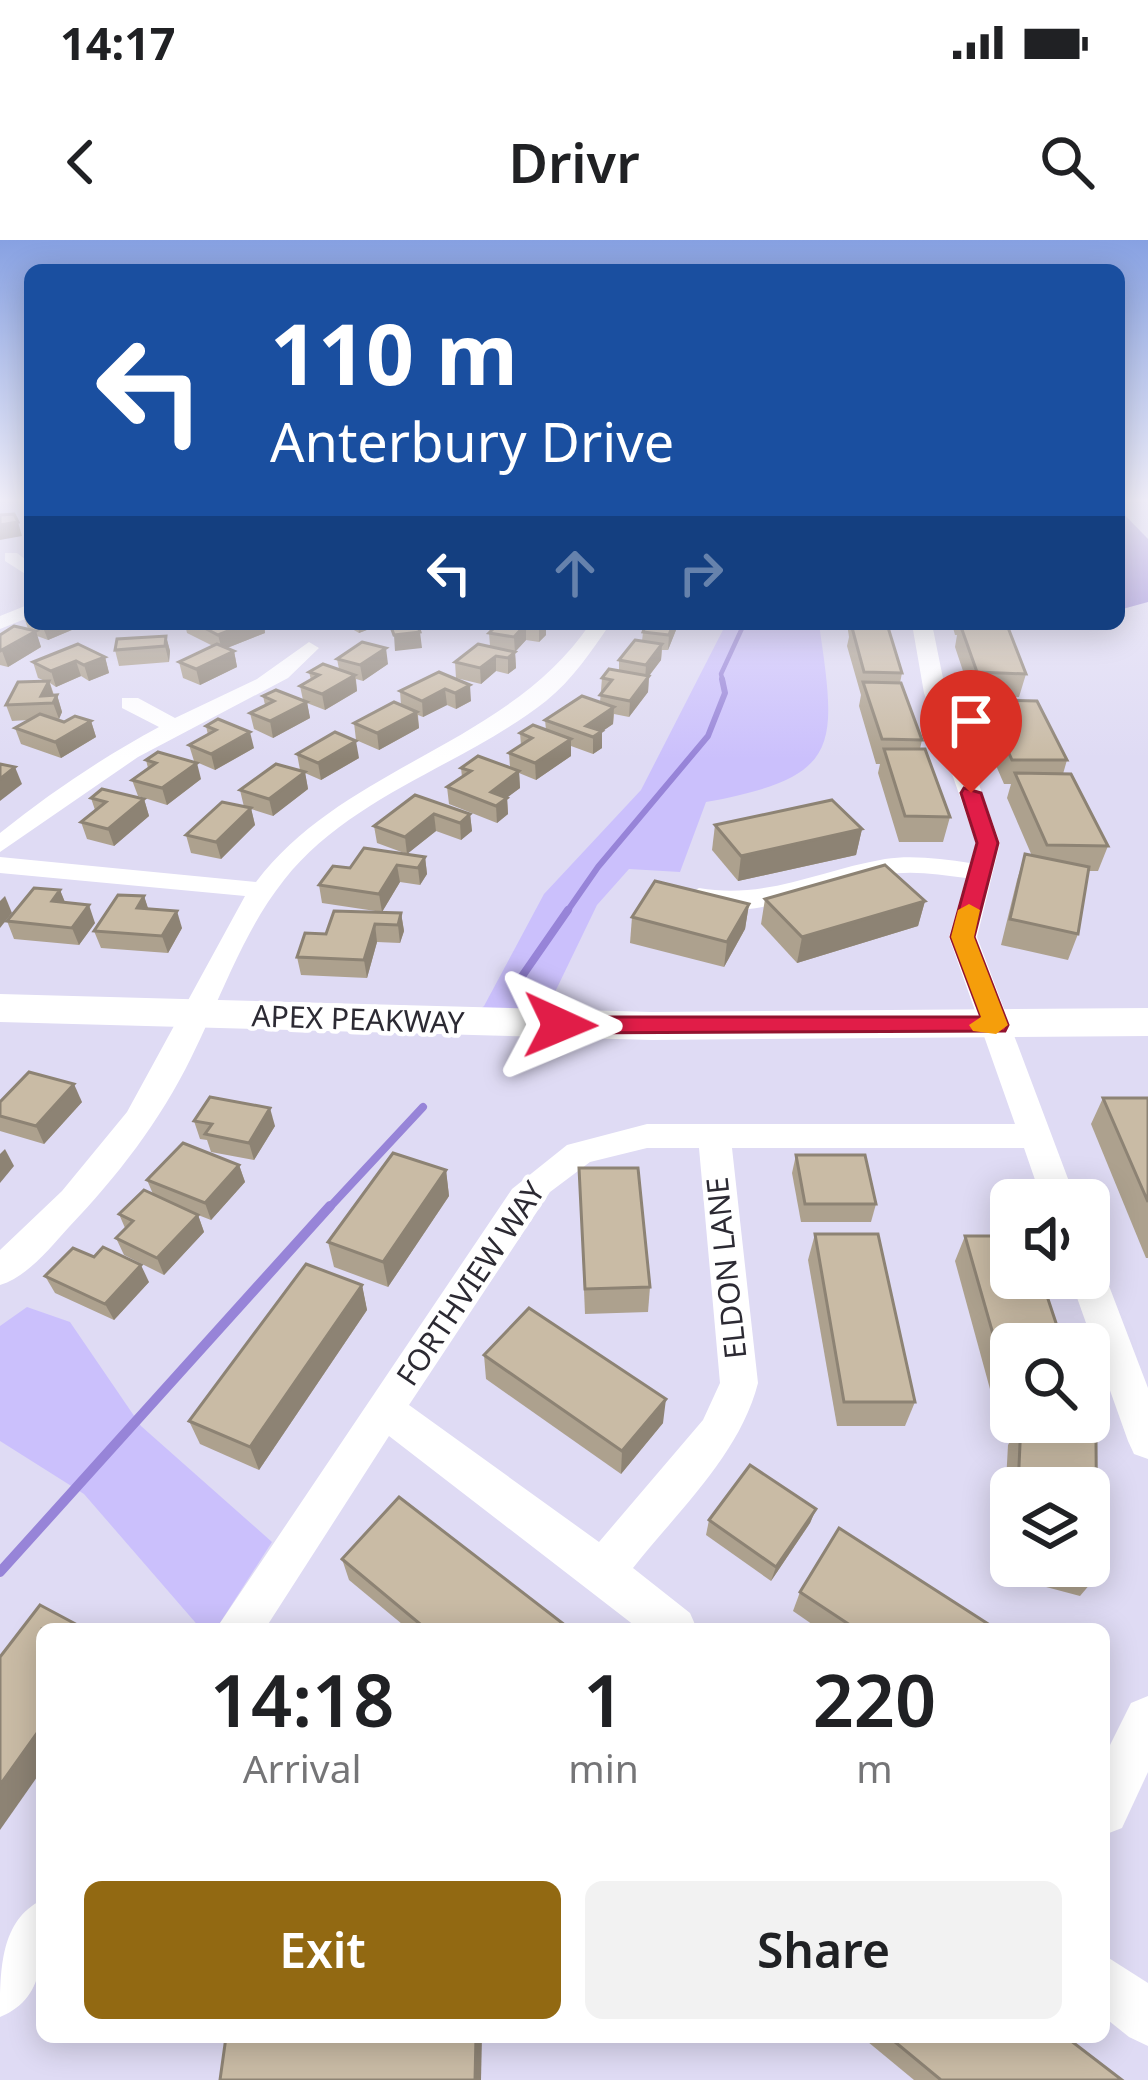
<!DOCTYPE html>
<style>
:root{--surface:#fff;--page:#f2f2f2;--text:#202124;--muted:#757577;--accent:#926912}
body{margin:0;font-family:"Noto Sans",sans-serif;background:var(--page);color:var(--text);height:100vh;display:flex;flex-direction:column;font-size:45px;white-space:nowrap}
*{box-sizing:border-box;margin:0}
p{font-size:39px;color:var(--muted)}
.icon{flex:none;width:66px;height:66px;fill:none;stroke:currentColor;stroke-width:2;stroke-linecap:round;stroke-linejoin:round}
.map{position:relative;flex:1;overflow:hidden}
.side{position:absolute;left:36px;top:1383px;width:1074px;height:420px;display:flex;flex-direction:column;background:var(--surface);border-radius:18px;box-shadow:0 6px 30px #0003}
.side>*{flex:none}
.top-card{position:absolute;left:24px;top:24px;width:1101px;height:366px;border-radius:18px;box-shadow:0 6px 30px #0003;background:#1a4fa0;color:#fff;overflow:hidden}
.fabs{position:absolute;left:990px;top:939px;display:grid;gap:24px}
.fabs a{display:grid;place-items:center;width:120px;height:120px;border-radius:18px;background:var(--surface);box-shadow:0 6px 30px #0003;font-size:60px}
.pin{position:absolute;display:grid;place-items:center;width:102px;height:102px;color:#fff;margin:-123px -51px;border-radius:50% 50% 50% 0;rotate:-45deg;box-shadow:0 0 12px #0007}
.pin .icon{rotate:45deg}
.me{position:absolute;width:132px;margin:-66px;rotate:91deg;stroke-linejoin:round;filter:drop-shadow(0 0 9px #0008)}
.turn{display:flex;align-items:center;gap:42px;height:252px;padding:0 48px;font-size:54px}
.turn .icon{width:156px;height:156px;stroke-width:2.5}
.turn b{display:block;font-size:84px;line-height:102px}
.lanes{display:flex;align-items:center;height:114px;padding:0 48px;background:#0003;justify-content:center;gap:60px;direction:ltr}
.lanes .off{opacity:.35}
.eta{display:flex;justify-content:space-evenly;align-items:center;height:204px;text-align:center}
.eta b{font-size:72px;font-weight:600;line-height:84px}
.button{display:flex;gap:24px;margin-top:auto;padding:24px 48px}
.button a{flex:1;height:138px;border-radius:18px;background:var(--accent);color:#fff;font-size:48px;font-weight:600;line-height:138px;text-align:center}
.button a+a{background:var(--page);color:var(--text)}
.status{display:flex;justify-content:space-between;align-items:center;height:84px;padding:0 60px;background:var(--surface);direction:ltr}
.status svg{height:33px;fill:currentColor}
header{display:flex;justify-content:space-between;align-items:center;height:156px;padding:0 48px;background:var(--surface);font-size:54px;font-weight:600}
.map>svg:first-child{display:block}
</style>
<div class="status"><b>14:17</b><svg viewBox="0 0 49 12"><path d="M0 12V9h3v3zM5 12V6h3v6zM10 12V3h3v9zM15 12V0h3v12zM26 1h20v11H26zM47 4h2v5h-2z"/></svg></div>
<header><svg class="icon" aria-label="back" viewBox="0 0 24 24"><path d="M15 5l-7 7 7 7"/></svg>Drivr<svg class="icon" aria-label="search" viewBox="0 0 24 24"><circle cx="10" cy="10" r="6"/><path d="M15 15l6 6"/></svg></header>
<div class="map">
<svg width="1148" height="1840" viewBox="0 0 1148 1840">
<rect width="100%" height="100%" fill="#dfdbf4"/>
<g fill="#cbc0fc">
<path d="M726,384H819C837,508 842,537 706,562L680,632L629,629L597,665L542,779L473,775L484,766L544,654L641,550Z"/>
<polygon points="27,1067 70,1082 141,1186 272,1302 216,1389 201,1389 84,1254 0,1201 0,1086"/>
</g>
<polygon fill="#9784d8" points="1119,269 1148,299 1148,362 1119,370"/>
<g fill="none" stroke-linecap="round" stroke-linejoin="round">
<polyline stroke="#9784d8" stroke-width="4.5" points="723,442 721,434 744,384"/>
<polyline stroke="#9784d8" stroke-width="6" points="566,673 598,627 708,496 725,453 722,439"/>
<g stroke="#9784d8" stroke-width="8">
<polyline points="518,742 568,670"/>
<polyline points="328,969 423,867"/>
</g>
<polyline stroke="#9784d8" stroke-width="10" points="0,1332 330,966"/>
<g fill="#fff" fill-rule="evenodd">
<polygon points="5,313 17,313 30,323 30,337 5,321"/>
<polygon points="30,364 30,377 0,389 0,376"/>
<path d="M590,384H610C591,412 573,439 546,461C463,526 351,555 284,640C242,693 221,758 191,818C160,881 117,937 69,987C50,1008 27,1037 0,1045V1010L62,951L127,872L245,656L0,633V617L256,642C345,525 507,506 590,384Z"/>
<path d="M912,384H932L946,453L1000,603L977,697L1076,960H1042L1024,908H732L758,1143C740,1214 678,1271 633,1328L690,1373L697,1389H639L389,1196L265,1389H216L512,949L567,905L647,884H1015L949,697L966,638C938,634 910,630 883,635C836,644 725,694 686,656L699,648C766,660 820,630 885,619C913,615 942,619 970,623L976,603L924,453ZM647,908H699L720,1143L703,1180L599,1302L409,1165L550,952L590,922Z"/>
<path d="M309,402L319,408L288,438L138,517L0,612V593C50,553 103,517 159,487L122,468V458H138L175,478L257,439Z"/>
<polygon points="1089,1024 1101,1028 1106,1038 1148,1148 1148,1219 1134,1214 1128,1201 1070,1038 1089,1038"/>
<polygon points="1148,1456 1148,1532 1122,1588 1104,1595 1104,1517 1131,1463"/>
<path d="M42,1660C42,1706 50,1757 0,1777C0,1731 0,1680 42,1660Z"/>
<polygon points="1104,1715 1148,1743 1148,1806 1129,1797 1104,1777"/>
</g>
<polygon fill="#fff" fill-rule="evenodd" points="0,754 652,772 1148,768 1148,796 652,800 0,782"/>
</g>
<g fill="#ada18e" fill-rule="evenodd">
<polygon points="30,374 30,384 86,384 48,400 37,396 41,407 8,427 0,425 0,395 28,389 24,377"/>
<polygon points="185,384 264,384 265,393 227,408 234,411 237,427 200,445 183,438 179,422 213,406 187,393"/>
<polygon points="347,384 382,384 359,393 347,386"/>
<polygon points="498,384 546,384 546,395 539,402 526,400 515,412 516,428 508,434 496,431 481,444 456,438 455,422 490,406 489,393"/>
<polygon points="847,384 887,384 902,433 900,443 922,500 920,509 950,577 943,602 899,602 878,533 880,524 876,524 859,466 861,455 847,406 849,397"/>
<polygon points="952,384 1004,384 1026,434 1019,457 971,455 955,407 957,395 955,395"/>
<polygon points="676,390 668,410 662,410 661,420 649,436 648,452 629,477 614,474 613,484 602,491 602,508 593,514 571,506 571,516 536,540 519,533 520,548 507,557 508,574 497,583 449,564 447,547 462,537 461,528 510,528 509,513 521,505 520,493 546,490 545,480 600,462 602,438 619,431 619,420 642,401 643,392"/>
<polygon points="166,396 170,411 169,422 119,426 115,410"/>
<polygon points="105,417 109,433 89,441 81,436 56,447 50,443 54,455 57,455 62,472 59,479 56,480 64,482 91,481 96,497 61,518 21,504 15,488 29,480 12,481 6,465 45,441 38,438 33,422"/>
<polygon points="337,419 388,424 363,441 356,439 357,451 325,470 307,463 310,478 273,498 254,489 250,473 265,465 263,456 303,460 300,446 311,440 309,432 339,429"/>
<polygon points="439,432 471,461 456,469 447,465 423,477 418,475 419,488 379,510 356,500 354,483 401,465 400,451"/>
<polygon points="985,460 1067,520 1063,534 1108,606 1098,631 1088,631 1078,694 1068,720 1001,705 1017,640 1025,614 1032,616 1007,558 1011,544 1004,544 978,484"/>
<polygon points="206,486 254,508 215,530 194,521 189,505 208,495"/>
<polygon points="297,514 359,518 321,540 305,533 308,549 273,576 251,569 255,585 221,619 191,613 186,595 244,567 240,550 300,530"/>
<polygon points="146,520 201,539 167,565 138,556 132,540 148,528"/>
<polygon points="415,555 470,574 472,591 461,600 436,591 407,614 377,603 374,586"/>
<polygon points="91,558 144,559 149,576 114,606 87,599 81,582 95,570"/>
<polygon points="715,585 862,589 856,615 738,641 712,610"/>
<polygon points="425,617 427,634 420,645 400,642 382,672 322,663 319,645 350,628"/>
<polygon points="60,650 65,663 95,683 79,705 14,699 7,681"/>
<polygon points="144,656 148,669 182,688 168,713 101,708 94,691"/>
<polygon points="765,659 925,661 918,686 797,723 761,684"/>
<polygon points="749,664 745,689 724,727 630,703 632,677"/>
<polygon points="401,673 404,691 400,703 377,702 367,738 301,735 297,717 326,694"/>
<polygon points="1103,858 1148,858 1148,1018 1146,1018 1091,884"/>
<polygon points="0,862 82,862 44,904 0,891"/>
<polygon points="194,881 275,886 254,920 211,912 207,900 200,899"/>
<polygon points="796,915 876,964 871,982 801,982 792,933"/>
<polygon points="239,925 245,942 211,980 198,975 204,992 164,1035 124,1015 116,998 125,988 119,974 153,954 147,940"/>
<polygon points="579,928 650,1047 648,1072 585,1074"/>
<polygon points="446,930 449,956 388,1047 334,1027 328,1002"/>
<polygon points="815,994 915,1162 905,1186 837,1186 808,1020"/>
<polygon points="965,996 1011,1104 1011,1160 993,1160 955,1021"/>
<polygon points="94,1017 149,1042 114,1080 55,1053 45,1036"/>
<polygon points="362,1045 367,1070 259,1230 200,1204 189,1181"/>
<polygon points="484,1115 663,1183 621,1234 486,1139"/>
<path d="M1021,1182L1096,1200L1097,1336L1080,1356L1001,1335L1008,1205ZM1011,1248H1089V1326H1011Z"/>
<polygon points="816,1269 810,1283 771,1341 706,1295 709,1280"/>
<polygon points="342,1319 570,1389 408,1389 349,1340"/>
<polygon points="800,1352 996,1389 819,1389 793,1371"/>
<polygon points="862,1797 1066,1797 1122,1840 914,1840"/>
</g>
<g fill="#8d8374">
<polygon points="18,282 22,296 0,300 0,285"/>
<polygon points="44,384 86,384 48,400 42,385"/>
<polygon points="246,384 264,384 265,393 222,410 218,395"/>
<polygon points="358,384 382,384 359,393"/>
<polygon points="526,384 526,400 515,412 516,428 508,434 508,418 515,413 514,397"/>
<polygon points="542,384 546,384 546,395 539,402 539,387"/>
<polygon points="673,384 677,384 676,390 668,410 669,395"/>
<polygon points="36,391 41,407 8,427 2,411"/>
<polygon points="420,392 422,408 395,411 394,395"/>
<polygon points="166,396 170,411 169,422 165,406"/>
<polygon points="662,404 661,420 645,441 646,425"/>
<polygon points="386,408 388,424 363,441 360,425"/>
<polygon points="234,411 237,427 200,445 196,429"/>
<polygon points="496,416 496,431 481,444 480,428"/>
<polygon points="105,417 109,433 89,441 84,425"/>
<polygon points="76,421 81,436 56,447 51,431"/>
<polygon points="355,435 357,451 325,470 322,454"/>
<polygon points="649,436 648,452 629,477 630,461"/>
<polygon points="49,441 54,457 41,456"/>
<polygon points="470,445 471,461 456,469 455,453"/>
<polygon points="445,449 447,465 423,477 422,461"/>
<polygon points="57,455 62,472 59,479 53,463"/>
<polygon points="307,462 310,478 273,498 270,481"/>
<polygon points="614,467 613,484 600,493 602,491 602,508 593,514 593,497 586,486"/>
<polygon points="417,472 419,488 379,510 377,493"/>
<polygon points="91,481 96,497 61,518 55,502"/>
<polygon points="250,492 254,508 215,530 211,514"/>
<polygon points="571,499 571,516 536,540 535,523"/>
<polygon points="356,501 359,518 321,540 318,523"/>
<polygon points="197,523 201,539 167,565 162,548"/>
<polygon points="15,527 22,544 0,561 0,539"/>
<polygon points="519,531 520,548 496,566 491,552"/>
<polygon points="305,532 308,549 273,576 269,559"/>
<polygon points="507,558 508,574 497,583 496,566"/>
<polygon points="144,559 149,576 114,606 108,589"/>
<polygon points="251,568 255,585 221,619 216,602"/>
<polygon points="434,574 436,591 407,614 405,597"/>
<polygon points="470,574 472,591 461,600 460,583"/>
<polygon points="862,589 856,615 738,641 741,616"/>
<polygon points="425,617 427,634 420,645 418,628"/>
<polygon points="397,625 400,642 382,672 379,654"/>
<polygon points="60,650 67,667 52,661"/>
<polygon points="5,656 12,673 0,688 0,661"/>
<polygon points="144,656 150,674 137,668"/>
<polygon points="925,661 918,686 797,723 802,697"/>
<polygon points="749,664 745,689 724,727 727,702"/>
<polygon points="89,665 95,683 79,705 72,688"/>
<polygon points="177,671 182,688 168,713 162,696"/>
<polygon points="401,673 404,691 400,703 398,685"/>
<polygon points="375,684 377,702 367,738 364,720"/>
<polygon points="74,844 82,862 44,904 36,886"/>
<polygon points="270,868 275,886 254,920 249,903"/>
<polygon points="5,909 14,926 0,943 0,914"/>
<polygon points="239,925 245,942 211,980 205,963"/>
<polygon points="446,930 449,956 388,1047 383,1022"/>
<polygon points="198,975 204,992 164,1035 157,1018"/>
<polygon points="141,1025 149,1042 114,1080 105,1064"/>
<polygon points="362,1045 367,1070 259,1230 250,1207"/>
<polygon points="666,1159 663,1183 621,1234 622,1211"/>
<polygon points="816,1269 810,1283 771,1341 776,1327"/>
<polygon points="42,1486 42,1530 0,1590 0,1545"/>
<polygon points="476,1797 482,1797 481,1840 475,1840"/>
</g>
<g fill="#c9bba5" stroke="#8d8374" stroke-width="3">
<polygon points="14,274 18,282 0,285 0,275"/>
<polygon points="197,384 246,384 218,395"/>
<polygon points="390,384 417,384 420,392 394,395"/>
<polygon points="498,384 542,384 539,387 526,384 514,397 489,393"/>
<polygon points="646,384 673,384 669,395 643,392"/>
<polygon points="851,384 887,384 902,433 864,432"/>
<polygon points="960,384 1007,385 1026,434 977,432"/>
<polygon points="14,386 36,391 0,411 0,395"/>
<polygon points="166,396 165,406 115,410 117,399"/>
<polygon points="635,400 662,404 646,425 619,420"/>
<polygon points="362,402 386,408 360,425 337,419"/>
<polygon points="78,404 105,417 84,425 76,421 51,431 33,422"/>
<polygon points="217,404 234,411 196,429 179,422"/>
<polygon points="478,404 515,412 508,418 496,416 480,428 455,422"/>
<polygon points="323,424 355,435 322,454 300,446 319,435 309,432"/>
<polygon points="609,429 649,436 630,461 600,455 612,440 602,438"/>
<polygon points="439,432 470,445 455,453 445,449 422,461 400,451"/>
<polygon points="49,441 41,456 57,455 53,463 6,465 18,442"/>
<polygon points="863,442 901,443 922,500 882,499"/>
<polygon points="276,450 307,462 270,481 250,473 274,461 263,456"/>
<polygon points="582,456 614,467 586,486 602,491 593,497 545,480"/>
<polygon points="985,460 1037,461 1067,520 1012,520"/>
<polygon points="394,462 417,472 377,493 354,483"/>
<polygon points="40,474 64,482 75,476 91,481 55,502 15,488"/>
<polygon points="218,479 250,492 211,514 189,505 216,490 206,486"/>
<polygon points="533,485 571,499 535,523 509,513 532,498 520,493"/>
<polygon points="335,492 356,501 318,523 297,514"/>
<polygon points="884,509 925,509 950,577 905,576"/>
<polygon points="158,512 197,523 162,548 132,540 156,523 146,520"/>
<polygon points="478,516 519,531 491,552 507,558 496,566 447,547 471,531 461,528"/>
<polygon points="0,524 15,527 0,539"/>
<polygon points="276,524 305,532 269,559 240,550"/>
<polygon points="1015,533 1071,534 1108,606 1047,605"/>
<polygon points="102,549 144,559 108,589 81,582 106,562 91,558"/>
<polygon points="415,555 470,574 460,583 434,574 405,597 374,586"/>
<polygon points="832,560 862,589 741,616 715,585"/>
<polygon points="222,562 251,568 216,602 186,595"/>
<polygon points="364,608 425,617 418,628 397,625 379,654 319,645 333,626 350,628"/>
<polygon points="1025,614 1089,627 1078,694 1010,679"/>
<polygon points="885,625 925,661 802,697 765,659"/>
<polygon points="655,641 749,664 727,702 632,677"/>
<polygon points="34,648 60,650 52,661 89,665 72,688 7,681"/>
<polygon points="118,655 144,656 137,668 177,671 162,696 94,691"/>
<polygon points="334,671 401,673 398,685 375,684 364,720 297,717 305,693 326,694"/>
<polygon points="29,832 74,844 36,886 0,876 0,862"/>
<polygon points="210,857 270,868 249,903 205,894 212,884 194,881"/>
<polygon points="1103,858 1148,858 1148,962"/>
<polygon points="183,903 239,925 205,963 147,940"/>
<polygon points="393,913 446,930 383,1022 328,1002"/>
<polygon points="796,915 865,915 876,964 805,964"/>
<polygon points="579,928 638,928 650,1047 585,1049"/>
<polygon points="144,950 198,975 157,1018 116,998 133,981 119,974"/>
<polygon points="815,994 878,994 915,1162 844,1162"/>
<polygon points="965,996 1011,996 1011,1038 1041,1038 1063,1104 1011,1104 1011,1136 1005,1136"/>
<polygon points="103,1007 141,1025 105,1064 45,1036 73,1008 94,1017"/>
<polygon points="306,1024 362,1045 250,1207 189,1181"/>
<polygon points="529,1068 666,1159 622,1211 484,1115"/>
<polygon points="1021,1182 1096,1200 1097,1336 1059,1326 1089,1326 1089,1248 1018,1248"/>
<polygon points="750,1225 816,1269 776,1327 709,1280"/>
<polygon points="399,1257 570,1389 426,1389 342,1319"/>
<polygon points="839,1288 996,1389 856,1389 800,1352"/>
<polygon points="40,1365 85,1389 42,1389 42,1486 0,1545 0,1417"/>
<polygon points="226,1797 476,1797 475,1840 220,1840"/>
<polygon points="889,1797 1066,1797 1122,1840 941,1840"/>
</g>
<linearGradient id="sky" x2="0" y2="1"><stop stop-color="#87a1e2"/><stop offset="0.5" stop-color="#f1effa"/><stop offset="1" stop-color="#f1effa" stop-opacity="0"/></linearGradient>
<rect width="1148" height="519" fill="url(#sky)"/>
<polygon fill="#e11d48" stroke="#92132f" stroke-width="3" points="964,548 981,553 998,603 974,697 1008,785 1005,791 560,793 548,785 560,777 981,777 951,697 977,603 961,553"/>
<polygon fill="#f59e0b" points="969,664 980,670 974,697 1008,785 996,794 973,791 969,785 981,777 951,697 958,670"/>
<g text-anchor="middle" stroke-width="9" stroke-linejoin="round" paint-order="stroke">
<g font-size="30" fill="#2c2a33" stroke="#fff">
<text transform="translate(358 780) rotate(2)" y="10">APEX PEAKWAY</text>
<text transform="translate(727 1028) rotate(-96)" y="10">ELDON LANE</text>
<text transform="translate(471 1044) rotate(-56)" y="10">FORTHVIEW WAY</text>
</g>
</g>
</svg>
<div class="fabs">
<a><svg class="icon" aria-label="sound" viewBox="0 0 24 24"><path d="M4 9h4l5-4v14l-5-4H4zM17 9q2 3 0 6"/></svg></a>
<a><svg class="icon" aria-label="search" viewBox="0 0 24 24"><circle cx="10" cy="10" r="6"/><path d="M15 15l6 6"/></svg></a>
<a><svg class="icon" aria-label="layers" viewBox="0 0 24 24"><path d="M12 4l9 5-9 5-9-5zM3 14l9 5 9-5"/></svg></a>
</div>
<div class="pin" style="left:971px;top:553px;background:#d93025"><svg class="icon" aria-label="arrive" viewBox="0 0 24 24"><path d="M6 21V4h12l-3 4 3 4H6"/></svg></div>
<svg class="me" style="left:560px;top:785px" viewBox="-20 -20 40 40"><path d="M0-17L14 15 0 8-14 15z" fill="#e11d48" stroke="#fff" stroke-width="4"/></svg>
<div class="top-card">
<div class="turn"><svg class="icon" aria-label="left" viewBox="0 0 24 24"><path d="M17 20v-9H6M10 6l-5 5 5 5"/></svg><div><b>110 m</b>Anterbury Drive</div></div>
<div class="lanes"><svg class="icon" aria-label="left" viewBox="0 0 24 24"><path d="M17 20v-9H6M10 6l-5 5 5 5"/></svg><svg class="icon off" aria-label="ahead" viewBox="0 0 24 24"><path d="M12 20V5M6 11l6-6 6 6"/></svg><svg class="icon off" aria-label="right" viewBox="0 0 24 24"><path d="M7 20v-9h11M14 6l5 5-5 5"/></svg></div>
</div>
<section class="side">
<div class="eta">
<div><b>14:18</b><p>Arrival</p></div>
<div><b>1</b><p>min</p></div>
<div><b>220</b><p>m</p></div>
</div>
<div class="button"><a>Exit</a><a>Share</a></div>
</section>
</div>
